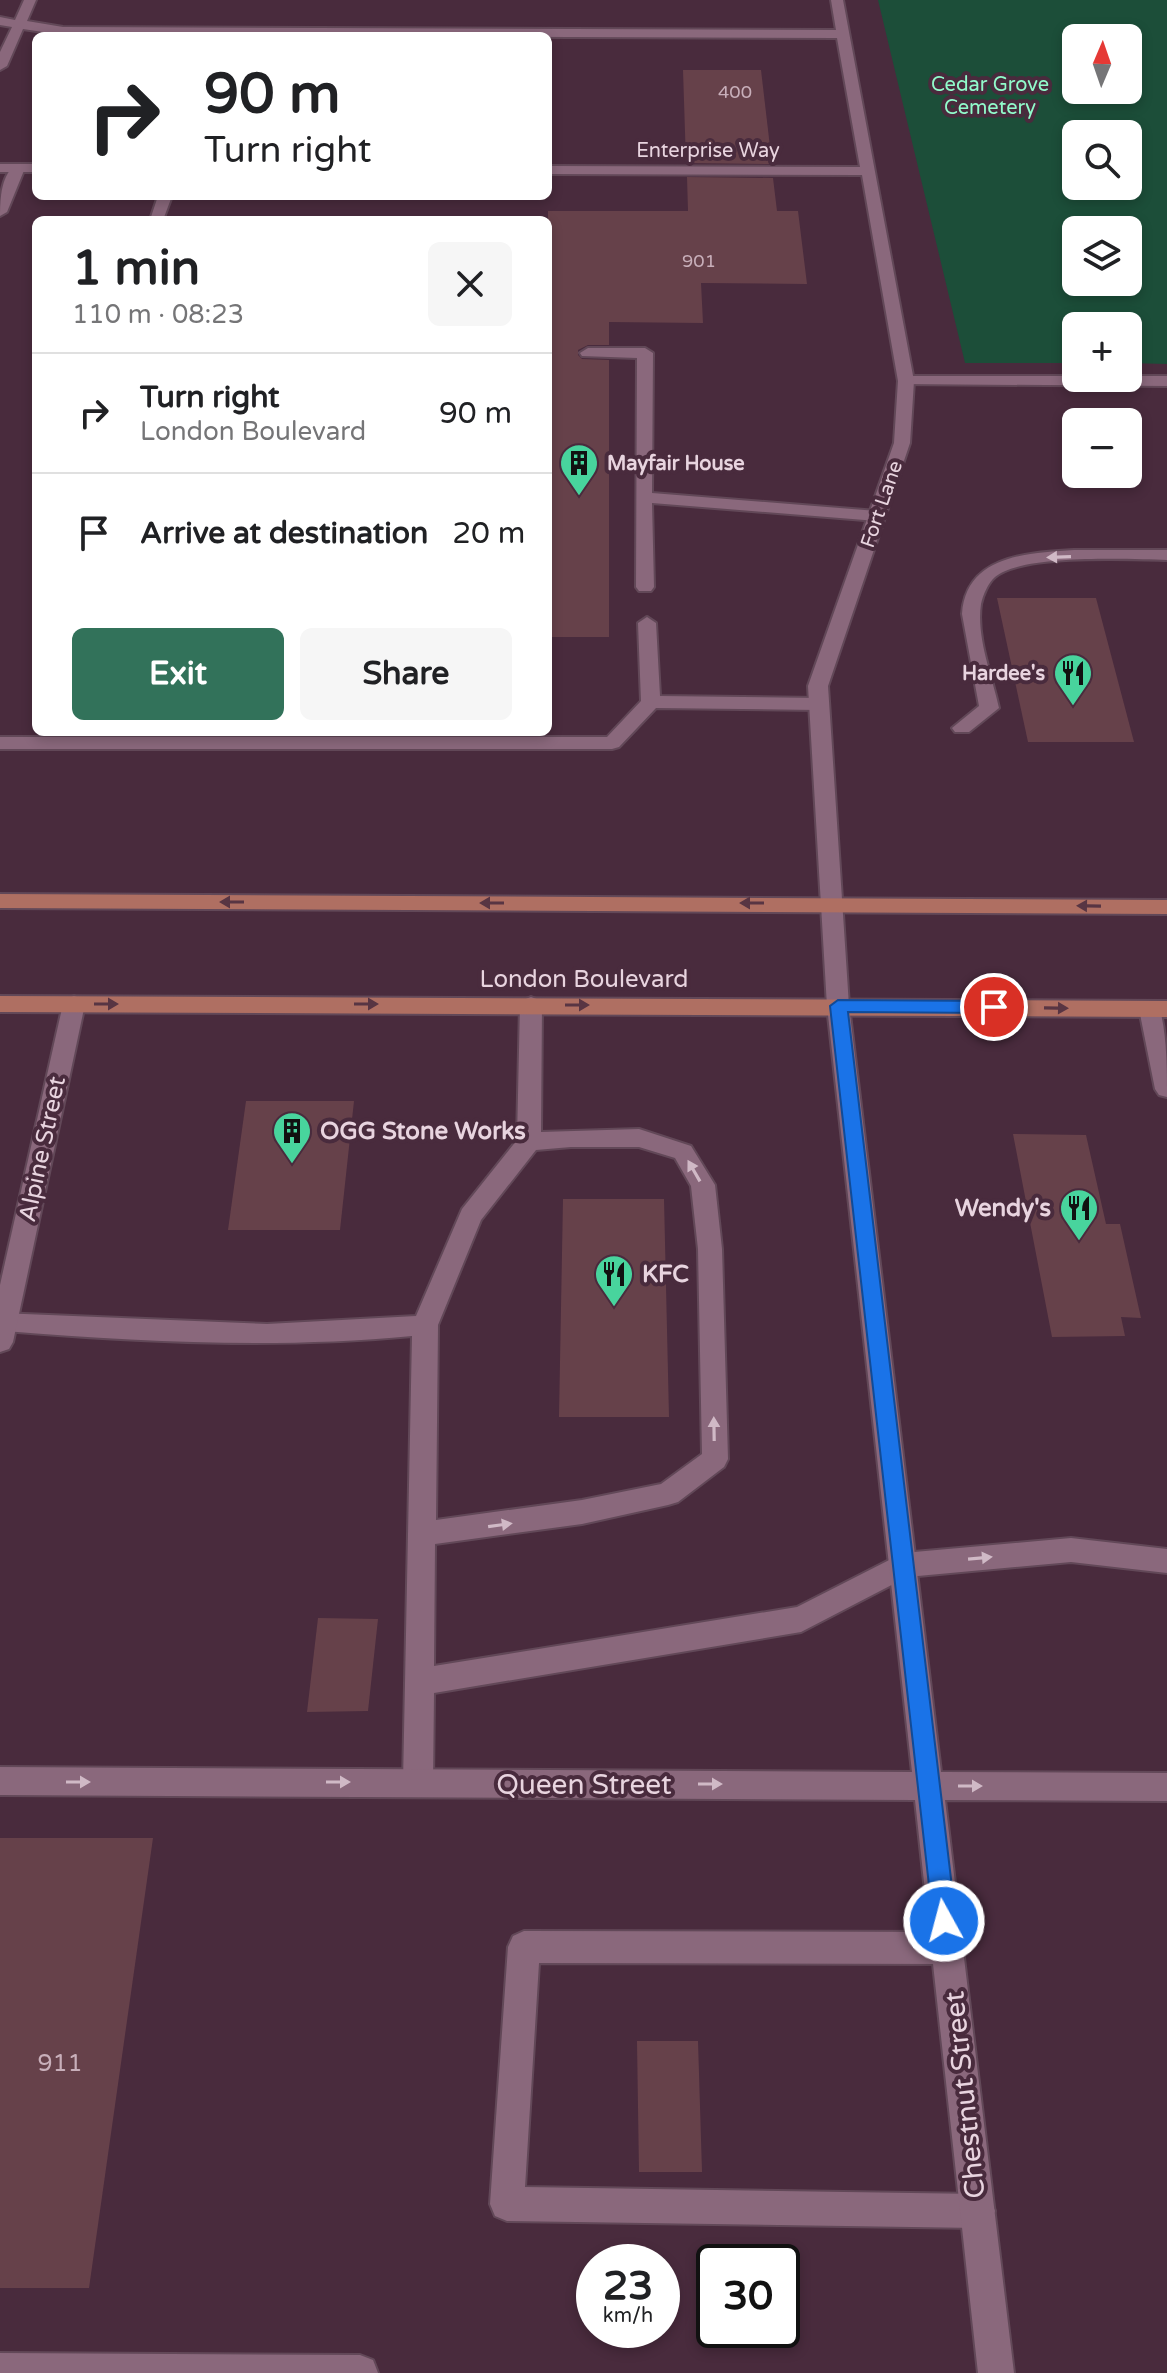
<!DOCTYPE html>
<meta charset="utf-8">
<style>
:root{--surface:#fff;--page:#f6f6f6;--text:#202124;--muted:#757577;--line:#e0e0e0;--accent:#32725a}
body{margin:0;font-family:"Varela Round",sans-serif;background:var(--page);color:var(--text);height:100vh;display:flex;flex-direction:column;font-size:30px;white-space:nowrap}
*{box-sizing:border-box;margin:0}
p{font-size:26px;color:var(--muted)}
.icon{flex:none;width:44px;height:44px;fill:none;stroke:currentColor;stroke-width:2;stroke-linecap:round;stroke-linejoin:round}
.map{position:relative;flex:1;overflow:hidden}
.drawer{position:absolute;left:32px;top:216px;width:520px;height:520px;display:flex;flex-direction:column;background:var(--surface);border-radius:12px;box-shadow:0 4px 12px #0003}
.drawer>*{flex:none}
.hud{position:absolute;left:32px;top:32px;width:520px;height:168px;border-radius:12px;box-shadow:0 4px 12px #0003;background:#fff;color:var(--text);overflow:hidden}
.needle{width:52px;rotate:2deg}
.buttons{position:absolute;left:1062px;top:24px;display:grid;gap:16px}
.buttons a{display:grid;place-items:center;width:80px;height:80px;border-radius:12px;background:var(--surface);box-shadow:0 4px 12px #0003;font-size:40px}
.speed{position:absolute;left:576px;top:2244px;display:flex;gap:16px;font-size:40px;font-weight:700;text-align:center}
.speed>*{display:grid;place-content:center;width:104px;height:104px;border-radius:50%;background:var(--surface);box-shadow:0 4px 12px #0003;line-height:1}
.speed small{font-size:20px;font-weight:400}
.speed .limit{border:4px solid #111;border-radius:12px;background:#fff;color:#111}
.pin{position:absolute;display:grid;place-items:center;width:68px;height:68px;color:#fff;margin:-34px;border:4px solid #fff;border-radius:50%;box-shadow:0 2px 8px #0007}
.me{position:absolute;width:88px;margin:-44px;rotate:353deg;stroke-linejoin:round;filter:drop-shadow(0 0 6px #0008)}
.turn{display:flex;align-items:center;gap:28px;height:168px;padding:0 40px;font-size:36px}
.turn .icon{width:104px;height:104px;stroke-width:2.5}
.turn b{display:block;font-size:56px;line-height:68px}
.round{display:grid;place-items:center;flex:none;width:84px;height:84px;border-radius:12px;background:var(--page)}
.headline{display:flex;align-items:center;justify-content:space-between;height:136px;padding:0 40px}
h1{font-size:48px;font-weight:800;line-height:60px}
.primary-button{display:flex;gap:16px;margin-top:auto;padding:16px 40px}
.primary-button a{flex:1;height:92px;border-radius:12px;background:var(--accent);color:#fff;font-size:32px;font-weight:800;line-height:92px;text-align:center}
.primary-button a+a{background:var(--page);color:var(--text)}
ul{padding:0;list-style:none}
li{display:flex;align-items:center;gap:24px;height:120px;padding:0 40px;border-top:2px solid var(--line)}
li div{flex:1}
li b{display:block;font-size:30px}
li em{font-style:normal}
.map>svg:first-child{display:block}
</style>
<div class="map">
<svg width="1167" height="2373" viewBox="0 0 1167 2373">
<rect width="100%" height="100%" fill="#492b3d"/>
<path fill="#1c4e39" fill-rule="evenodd" d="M878,0H1167V364L1128,363V326H1076V363H965ZM1076,38H1128V90H1076ZM1128,134V186H1076V134ZM1128,230V282H1076V230Z"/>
<g fill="#66414a">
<polygon points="683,70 761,70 772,164 686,163"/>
<polygon points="687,177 773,178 777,211 798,211 807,284 701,283 703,323 609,322 609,345 588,345 578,350 578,355 582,359 609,360 609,637 548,637 548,211 688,211"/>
<polygon points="997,598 1096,598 1134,742 1028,742"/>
<polygon points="246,1101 354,1101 340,1230 228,1230"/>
<polygon points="1013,1134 1086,1135 1106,1224 1120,1224 1141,1318 1121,1317 1125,1336 1052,1337"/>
<polygon points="563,1199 664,1199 669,1417 559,1417"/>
<polygon points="318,1618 378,1619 368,1711 307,1712"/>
<polygon points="0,1838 153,1838 89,2288 0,2288"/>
<polygon points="637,2041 698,2041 702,2172 639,2172"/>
</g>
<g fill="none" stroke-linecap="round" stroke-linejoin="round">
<defs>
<g id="lane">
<path d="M18,164L25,168L7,212L0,216C0,199 1,172 18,164Z"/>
<polygon points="158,196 172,196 163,220 153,220 151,217"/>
<polygon points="588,348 645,348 653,353 652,493 877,511 886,516 877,521 652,503 654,587 651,591 639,591 636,587 637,358 582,356 580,353"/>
<polygon points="906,376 1167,376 1167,386 900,384 898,381"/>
<path d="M1074,550H1167V560C1130,559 1022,554 995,577C988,583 983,595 981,604C976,637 992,676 999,708L969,732H955L952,728L979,706L962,614C966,555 1028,553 1074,550Z"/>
<polygon points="647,617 656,623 660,696 819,698 829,704 819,710 656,708 619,747 612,749 0,749 0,737 607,737 641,701 638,623"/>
<path d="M531,997L539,1000L542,1005L541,1132L639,1129L691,1146L715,1185L722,1249L728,1459L724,1467L678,1502L668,1505L582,1524L435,1544L434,1666L797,1607L903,1553L1071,1538L1167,1549V1573L1071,1562L907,1577L801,1632L434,1693L433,1783L429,1793L418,1797L407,1793L403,1783L412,1336C276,1349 141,1342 5,1331L0,1329V1313L267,1324L416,1316L462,1209L517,1140L520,1005L523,1000ZM571,1147H639L675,1158L691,1186L698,1249L702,1454L661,1484L582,1500L436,1520L438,1325L481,1220L536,1150Z"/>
<path d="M1150,1001L1158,1003C1167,1030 1167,1068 1167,1097L1159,1095L1155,1089L1139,1009L1142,1003Z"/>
<polygon points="524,1931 948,1932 959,1937 964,1948 959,1959 948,1964 539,1963 525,2187 978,2194 990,2199 995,2211 990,2223 978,2228 507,2221 495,2216 490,2204 508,1947 513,1936"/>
<polygon points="0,2353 360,2355 373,2360 378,2373 0,2373"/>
</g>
<g id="street">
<polygon points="24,0 36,0 27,21 63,27 836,30 831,0 843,0 914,381 910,443 828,686 849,1006 941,1772 1167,1773 1167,1801 945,1800 1014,2373 978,2373 915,1800 0,1795 0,1767 912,1772 827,1006 808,686 894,443 898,381 862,175 548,174 548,166 860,167 837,38 63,35 23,29 7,66 0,70 0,52 12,27 0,25 0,17 15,20"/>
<rect x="0" y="164" width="36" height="8"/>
<polygon points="74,996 82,999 85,1004 13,1342 9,1349 0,1352 0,1285 63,1004 66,999"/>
</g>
<g id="primary">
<polygon points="0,894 1167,900 1167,914 0,908"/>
<polygon points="0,996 1167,1001 1167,1017 0,1012"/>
</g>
</defs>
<use href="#lane" stroke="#624858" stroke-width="4"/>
<use href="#street" stroke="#624858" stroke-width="4"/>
<use href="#primary" stroke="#624858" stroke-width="4"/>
<use href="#lane" fill="#8a687c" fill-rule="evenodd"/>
<use href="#street" fill="#8a687c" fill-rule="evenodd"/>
<use href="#primary" fill="#af6f62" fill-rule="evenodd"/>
</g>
<defs><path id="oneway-solid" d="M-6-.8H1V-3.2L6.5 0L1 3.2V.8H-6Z" transform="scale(2)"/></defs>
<g fill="#d0b9c6">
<use href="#oneway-solid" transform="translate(1059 557) rotate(178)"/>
<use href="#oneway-solid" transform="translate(694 1171) rotate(-120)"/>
<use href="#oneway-solid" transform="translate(714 1429) rotate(-91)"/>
<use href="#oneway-solid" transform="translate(500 1525) rotate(-8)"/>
<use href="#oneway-solid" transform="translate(980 1558) rotate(-5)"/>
<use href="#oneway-solid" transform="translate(78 1782)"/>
<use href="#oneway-solid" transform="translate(338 1782)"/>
<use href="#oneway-solid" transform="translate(710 1784)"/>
<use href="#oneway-solid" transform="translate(970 1786)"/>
</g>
<g fill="#583543">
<use href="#oneway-solid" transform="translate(232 902) rotate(-180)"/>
<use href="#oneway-solid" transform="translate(492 903) rotate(-180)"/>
<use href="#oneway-solid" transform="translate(752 903) rotate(-180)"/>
<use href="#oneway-solid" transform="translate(1089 906) rotate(-179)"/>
<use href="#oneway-solid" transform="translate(106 1004)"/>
<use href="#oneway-solid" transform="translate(366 1004)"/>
<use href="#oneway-solid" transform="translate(577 1005)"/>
<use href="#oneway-solid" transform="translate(1056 1008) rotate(1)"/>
</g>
<polygon fill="#1a73e8" stroke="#114b97" stroke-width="2" points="838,1000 994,1001 1002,1007 994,1013 848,1012 956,1921 953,1929 944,1933 936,1929 933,1921 830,1006"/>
<defs>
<symbol id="building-pin" viewBox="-11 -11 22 30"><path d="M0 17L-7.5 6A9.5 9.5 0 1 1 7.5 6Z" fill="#48d49d" stroke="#492b3d"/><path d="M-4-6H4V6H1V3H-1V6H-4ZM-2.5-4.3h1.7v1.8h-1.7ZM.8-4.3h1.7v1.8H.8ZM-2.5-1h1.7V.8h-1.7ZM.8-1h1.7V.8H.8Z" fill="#111"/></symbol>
<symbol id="restaurant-pin" viewBox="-11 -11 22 30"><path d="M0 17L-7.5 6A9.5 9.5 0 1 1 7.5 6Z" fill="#48d49d" stroke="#492b3d"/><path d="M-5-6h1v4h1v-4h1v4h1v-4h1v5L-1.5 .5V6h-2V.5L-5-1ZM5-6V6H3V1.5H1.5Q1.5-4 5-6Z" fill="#111"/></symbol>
</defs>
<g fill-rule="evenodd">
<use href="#building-pin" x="557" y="441" width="44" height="60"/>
<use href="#restaurant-pin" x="1051" y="651" width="44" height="60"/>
<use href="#building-pin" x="270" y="1109" width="44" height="60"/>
<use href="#restaurant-pin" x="1057" y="1186" width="44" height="60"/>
<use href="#restaurant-pin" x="592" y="1252" width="44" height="60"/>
</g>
<g text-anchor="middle" stroke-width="8" stroke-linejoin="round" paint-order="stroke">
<g font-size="18" fill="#c8afba">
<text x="735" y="98">400</text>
<text x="699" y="267">901</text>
</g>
<g font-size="20" fill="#91fbcb" stroke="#492b3d">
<text x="990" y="91">Cedar Grove<tspan x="990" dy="23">Cemetery</tspan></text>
</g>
<g font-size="20" fill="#e8d4df" stroke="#492b3d">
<text x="708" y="157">Enterprise Way</text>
<text transform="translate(881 504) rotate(-71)" y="7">Fort Lane</text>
</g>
<g font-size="20" font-weight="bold" fill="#e8d4df" stroke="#492b3d" text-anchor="start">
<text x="607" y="470">Mayfair House</text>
<text x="1045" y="680" text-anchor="end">Hardee's</text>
</g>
<g font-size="24" fill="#e8d4df" stroke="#492b3d">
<text x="584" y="987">London Boulevard</text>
<text transform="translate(42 1149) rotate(-78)" y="8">Alpine Street</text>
</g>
<g font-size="24" font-weight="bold" fill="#e8d4df" stroke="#492b3d" text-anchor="start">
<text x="320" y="1139">OGG Stone Works</text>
<text x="1051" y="1216" text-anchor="end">Wendy's</text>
<text x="642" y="1282">KFC</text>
</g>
<g font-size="24" fill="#c8afba">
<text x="60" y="2071">911</text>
</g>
<g font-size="28" fill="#e8d4df" stroke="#492b3d">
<text x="584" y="1794">Queen Street</text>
<text transform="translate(964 2095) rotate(-96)" y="10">Chestnut Street</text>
</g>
</g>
</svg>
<div class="buttons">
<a><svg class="needle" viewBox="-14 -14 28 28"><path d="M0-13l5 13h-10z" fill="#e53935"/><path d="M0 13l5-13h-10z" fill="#757577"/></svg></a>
<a><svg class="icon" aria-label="search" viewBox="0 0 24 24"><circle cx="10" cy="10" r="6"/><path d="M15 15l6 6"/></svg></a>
<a><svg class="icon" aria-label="layers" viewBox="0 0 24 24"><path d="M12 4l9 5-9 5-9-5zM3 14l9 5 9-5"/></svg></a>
<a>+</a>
<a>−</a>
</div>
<div class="speed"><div>23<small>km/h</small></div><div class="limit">30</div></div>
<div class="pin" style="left:994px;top:1007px;background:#d93025"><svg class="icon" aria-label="arrive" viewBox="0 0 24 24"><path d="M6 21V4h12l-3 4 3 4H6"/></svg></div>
<svg class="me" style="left:944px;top:1921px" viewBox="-20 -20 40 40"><circle r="17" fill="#1a73e8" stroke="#fff" stroke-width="3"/><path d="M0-11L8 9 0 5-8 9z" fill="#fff"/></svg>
<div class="hud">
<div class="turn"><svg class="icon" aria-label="right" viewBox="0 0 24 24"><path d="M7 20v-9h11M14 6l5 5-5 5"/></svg><div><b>90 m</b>Turn right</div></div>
</div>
<section class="drawer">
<div class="headline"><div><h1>1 min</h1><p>110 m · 08:23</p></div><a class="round"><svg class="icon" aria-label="close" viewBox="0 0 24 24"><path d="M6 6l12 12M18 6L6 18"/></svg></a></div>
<ul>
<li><svg class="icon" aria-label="right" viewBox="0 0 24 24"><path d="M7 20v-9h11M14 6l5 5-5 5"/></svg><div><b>Turn right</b><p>London Boulevard</p></div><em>90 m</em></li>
<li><svg class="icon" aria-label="arrive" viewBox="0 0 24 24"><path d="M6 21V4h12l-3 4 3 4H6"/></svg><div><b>Arrive at destination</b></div><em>20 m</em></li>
</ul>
<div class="primary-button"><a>Exit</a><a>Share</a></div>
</section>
</div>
